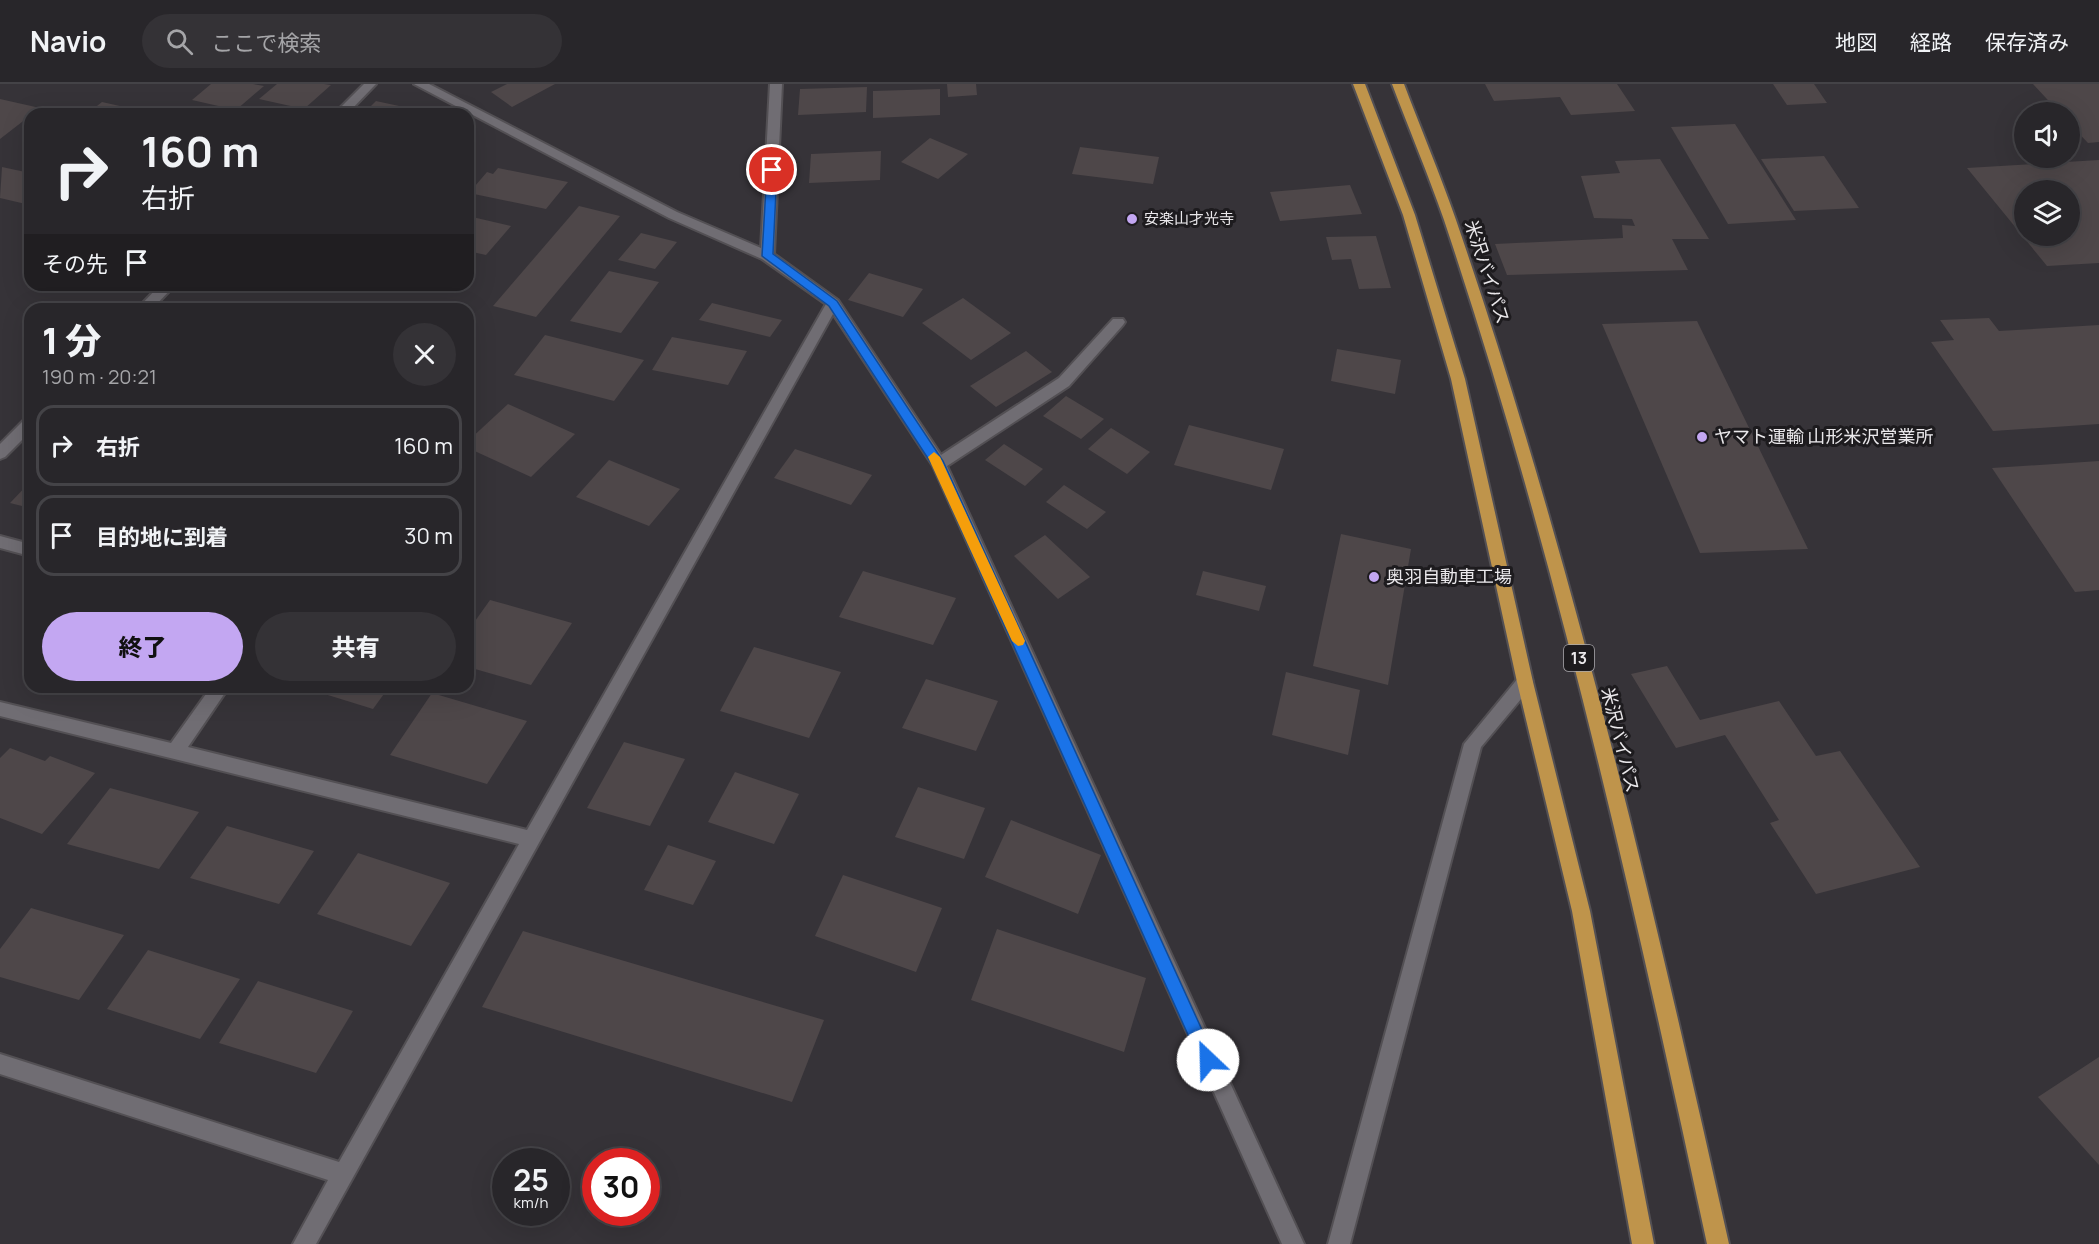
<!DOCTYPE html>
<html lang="ja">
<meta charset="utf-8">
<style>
:root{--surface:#28262a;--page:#343236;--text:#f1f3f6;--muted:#a5a5a8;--line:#444347;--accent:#c3a7f2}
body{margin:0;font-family:Manrope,"Noto Sans JP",sans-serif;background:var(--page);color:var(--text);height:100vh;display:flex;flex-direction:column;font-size:22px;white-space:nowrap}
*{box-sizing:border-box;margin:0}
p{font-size:20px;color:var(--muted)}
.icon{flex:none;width:33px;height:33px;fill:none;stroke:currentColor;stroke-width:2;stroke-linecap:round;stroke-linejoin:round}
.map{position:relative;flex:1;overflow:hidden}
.panel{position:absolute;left:24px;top:219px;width:450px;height:390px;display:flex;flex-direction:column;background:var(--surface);border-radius:18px;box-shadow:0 6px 24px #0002,0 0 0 2px var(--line)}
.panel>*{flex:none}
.top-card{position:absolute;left:24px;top:24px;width:450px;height:183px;border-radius:18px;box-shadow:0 6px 24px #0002,0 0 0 2px var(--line);background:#28262a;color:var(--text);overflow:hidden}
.controls{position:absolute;left:2014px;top:18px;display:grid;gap:12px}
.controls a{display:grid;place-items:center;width:66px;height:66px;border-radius:50%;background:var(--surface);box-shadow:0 6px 24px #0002,0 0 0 2px var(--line);font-size:30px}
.speed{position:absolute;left:492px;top:1064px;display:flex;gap:12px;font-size:30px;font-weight:700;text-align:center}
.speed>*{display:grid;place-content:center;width:78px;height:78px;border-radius:50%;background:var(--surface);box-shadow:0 6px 24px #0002,0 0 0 2px var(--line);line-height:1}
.speed small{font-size:15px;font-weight:400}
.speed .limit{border:9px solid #d22;background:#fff;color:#111}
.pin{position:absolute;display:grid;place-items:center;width:51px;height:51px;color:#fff;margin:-26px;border:3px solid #fff;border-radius:50%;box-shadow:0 2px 6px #0007}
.me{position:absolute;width:66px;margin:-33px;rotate:336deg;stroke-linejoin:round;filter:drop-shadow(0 0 4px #0008)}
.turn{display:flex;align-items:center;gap:21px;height:126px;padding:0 18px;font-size:27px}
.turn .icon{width:78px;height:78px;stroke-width:2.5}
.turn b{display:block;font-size:42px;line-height:51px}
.then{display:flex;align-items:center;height:57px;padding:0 18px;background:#0003;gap:12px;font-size:22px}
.round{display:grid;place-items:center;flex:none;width:63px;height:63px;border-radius:32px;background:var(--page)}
.headline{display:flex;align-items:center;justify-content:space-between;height:102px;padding:0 18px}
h1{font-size:36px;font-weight:800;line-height:45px}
.button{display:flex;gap:12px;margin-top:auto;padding:12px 18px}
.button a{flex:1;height:69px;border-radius:36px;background:var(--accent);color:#111;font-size:24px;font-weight:800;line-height:69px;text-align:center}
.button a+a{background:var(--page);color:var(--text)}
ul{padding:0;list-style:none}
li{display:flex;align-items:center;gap:18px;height:81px;margin:0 12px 9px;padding:0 6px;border:3px solid var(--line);border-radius:18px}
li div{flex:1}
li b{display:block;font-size:22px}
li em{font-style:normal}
header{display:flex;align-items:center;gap:36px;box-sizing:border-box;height:84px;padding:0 30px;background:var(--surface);border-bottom:2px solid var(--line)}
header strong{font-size:28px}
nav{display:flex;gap:33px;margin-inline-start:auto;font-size:21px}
.search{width:420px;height:54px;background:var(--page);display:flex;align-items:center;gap:15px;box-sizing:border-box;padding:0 21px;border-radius:33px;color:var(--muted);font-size:22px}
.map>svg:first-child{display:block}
</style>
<header>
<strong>Navio</strong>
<div class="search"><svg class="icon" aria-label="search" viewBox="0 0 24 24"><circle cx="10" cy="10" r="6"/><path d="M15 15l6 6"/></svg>ここで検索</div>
<nav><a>地図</a><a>経路</a><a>保存済み</a></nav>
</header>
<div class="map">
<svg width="2099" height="1160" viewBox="0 0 2099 1160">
<rect width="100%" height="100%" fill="#363338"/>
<g fill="#4e4749" fill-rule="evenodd">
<polygon points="211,0 253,0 264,2 236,26 192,16"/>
<polygon points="277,0 324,0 331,1 304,25 259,15"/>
<polygon points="507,0 555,0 512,23 491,8"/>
<polygon points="947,0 976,0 977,11 948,13"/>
<polygon points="1485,0 1617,0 1635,27 1571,31 1560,13 1494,17"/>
<polygon points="1773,0 1814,0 1827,19 1787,21"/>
<polygon points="2033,0 2099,0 2099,58 2088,59 2070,40 2070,28 2059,28"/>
<polygon points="867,3 866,28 798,31 800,5"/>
<polygon points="940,5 940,31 873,34 873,7"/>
<polygon points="0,15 40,24 0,55"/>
<polygon points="376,17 413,25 407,30 363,30"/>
<polygon points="102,18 151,29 151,30 87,30"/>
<polygon points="1735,40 1796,136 1728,140 1671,43"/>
<polygon points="930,54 968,70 938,95 901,78"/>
<polygon points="1080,63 1159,73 1153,100 1072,90"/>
<polygon points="881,67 880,96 809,99 811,70"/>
<polygon points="1824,72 1859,124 1794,127 1761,75"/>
<polygon points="1660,75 1709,155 1672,155 1688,186 1507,191 1495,160 1623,154 1622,141 1635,142 1632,135 1594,134 1581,92 1620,89 1615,77"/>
<path d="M2099,76V179L2047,182L1967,84ZM2025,106H2070V152H2025Z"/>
<polygon points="2,83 30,89 30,121 0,114"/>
<polygon points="498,84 568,98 546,125 469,109 487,88 493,90"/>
<polygon points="1350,101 1362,130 1280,137 1270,108"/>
<polygon points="579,122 620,132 536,233 493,222"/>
<polygon points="468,132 511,142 486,171 468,167"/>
<polygon points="641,149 677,158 655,185 618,176"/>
<polygon points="1376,152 1391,204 1359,205 1351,175 1332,176 1326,153"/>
<polygon points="609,187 659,198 621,249 570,237"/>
<polygon points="869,189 923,205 903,233 848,216"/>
<polygon points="963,214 1011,249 971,276 922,239"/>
<polygon points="712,219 782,236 770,253 699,236"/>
<polygon points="1989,234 1999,247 2099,241 2099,340 1993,347 1931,258 1954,256 1940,236"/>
<polygon points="1697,237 1808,465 1700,469 1602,240"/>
<polygon points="545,251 644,276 614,317 514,291"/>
<polygon points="672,253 747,267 728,301 652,286"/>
<polygon points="1337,265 1401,276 1395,310 1331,297"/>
<polygon points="1026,267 1052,288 996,323 970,302"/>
<polygon points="1066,312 1104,335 1081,355 1043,332"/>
<polygon points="508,320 575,350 531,393 468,364 468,357"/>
<polygon points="1189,341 1284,365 1271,406 1174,381"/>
<polygon points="1111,344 1150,368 1127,390 1088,365"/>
<polygon points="1004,360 1043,385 1025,402 985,376"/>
<polygon points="795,365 872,391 851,421 774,394"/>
<polygon points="609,376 680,405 649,442 576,413"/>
<polygon points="2099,377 2099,506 2075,508 1992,384"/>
<polygon points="30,398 30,424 10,419"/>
<polygon points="1064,401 1106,428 1087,445 1046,418"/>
<polygon points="1341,450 1411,465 1388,601 1313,582"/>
<polygon points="1045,451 1090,493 1058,515 1014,472"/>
<polygon points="863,487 956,514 933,561 839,533"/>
<polygon points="1203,487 1266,502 1259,527 1196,511"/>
<polygon points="490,516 572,539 531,601 468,583 468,547"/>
<polygon points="754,563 841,588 809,654 720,627"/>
<polygon points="1667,582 1700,636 1779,617 1816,672 1840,667 1920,783 1816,810 1770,739 1779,736 1725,651 1676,664 1631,590"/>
<polygon points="1286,588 1360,606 1348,671 1272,651"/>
<polygon points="926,595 998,617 976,667 902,644"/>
<polygon points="302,603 389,603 373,625"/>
<polygon points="432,609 527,637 487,700 390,671"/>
<polygon points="624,658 685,675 650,742 587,724"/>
<polygon points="10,664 45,677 50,672 95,689 42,750 0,734 0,674"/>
<polygon points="735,688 799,710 774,760 708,738"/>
<polygon points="918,703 985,724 964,775 895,753"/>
<polygon points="110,704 199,728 159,785 67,760"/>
<polygon points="1011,736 1101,771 1078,830 985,793"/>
<polygon points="227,742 314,767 279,820 190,794"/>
<polygon points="668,761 716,777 693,821 644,806"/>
<polygon points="358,769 450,799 411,862 317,830"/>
<polygon points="843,791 942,824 916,888 815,852"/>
<polygon points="31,824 124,851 79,916 0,893 0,865"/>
<polygon points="997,845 1146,894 1124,968 971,916"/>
<polygon points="523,847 824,936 792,1018 482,923"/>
<polygon points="148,866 240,895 200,955 107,925"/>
<polygon points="258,897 353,927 316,989 219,959"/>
<polygon points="2099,973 2099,1081 2038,1013"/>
</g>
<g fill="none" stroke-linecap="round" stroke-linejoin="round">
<defs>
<g id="minor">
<polygon points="364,0 376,0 347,30 334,30"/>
<polygon points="414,0 429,0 677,128 761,164 770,0 782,0 774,170 838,216 941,371 1059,294 1113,235 1123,235 1125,238 1123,241 1069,302 947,382 1304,1160 1282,1160 933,382 833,230 316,1160 293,1160 328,1096 0,990 0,970 339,1078 519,760 0,632 0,618 171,659 211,603 229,603 188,663 527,746 826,220 762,175 669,134"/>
<polygon points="160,201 175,201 152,225 137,225"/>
<polygon points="30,334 30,348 5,373 0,375 0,360 25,335"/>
<polygon points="0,452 30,460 30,472 0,464"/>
<polygon points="1525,591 1531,593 1533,598 1531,603 1481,663 1350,1160 1328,1160 1464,660 1519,593"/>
</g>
<g id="trunk">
<polygon points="1353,0 1365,0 1415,131 1465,295 1533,598 1590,827 1654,1160 1632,1160 1572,827 1517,598 1451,295 1403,131"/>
<path d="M1392,0H1404C1421,45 1440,90 1456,136C1571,470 1652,815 1729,1160H1707C1633,815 1556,470 1444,136C1428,90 1409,45 1392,0Z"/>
</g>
</defs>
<use href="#minor" stroke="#535054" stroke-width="4"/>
<use href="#trunk" stroke="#535054" stroke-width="4"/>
<use href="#minor" fill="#706d73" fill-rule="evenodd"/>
<use href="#trunk" fill="#bf944b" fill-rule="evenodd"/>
</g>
<polygon fill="#1a73e8" stroke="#114b97" stroke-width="1.5" points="772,83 777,86 773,170 837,217 943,377 1213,970 1216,976 1213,982 1208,984 1202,982 933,382 829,222 762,172 767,86"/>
<polygon fill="#f59e0b" points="934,368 940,373 1025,557 1023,561 1018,562 1012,557 928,373"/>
<g fill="#c3a7f2" stroke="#1d1b1e" stroke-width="2">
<circle cx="1132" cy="135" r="6"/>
<circle cx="1702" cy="353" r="6"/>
<circle cx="1374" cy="493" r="6"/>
</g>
<g text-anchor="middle" stroke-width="6" stroke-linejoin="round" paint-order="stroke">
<g font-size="15" fill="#eae8eb" stroke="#1d1b1e" text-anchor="start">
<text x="1144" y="140">安楽山才光寺</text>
</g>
<rect fill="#1d1b1e" stroke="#acaaae" stroke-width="1.5" x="1564" y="561" width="30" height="26" rx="4.5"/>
<g font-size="16" font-weight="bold" fill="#eae8eb">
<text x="1579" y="580">13</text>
</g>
<g font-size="18" fill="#eae8eb" stroke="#1d1b1e">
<text transform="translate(1487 188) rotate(72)" y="6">米沢バイパス</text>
<text transform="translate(1620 656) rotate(76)" y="6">米沢バイパス</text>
</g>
<g font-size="18" fill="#eae8eb" stroke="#1d1b1e" text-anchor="start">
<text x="1714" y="359">ヤマト運輸 山形米沢営業所</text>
<text x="1386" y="499">奥羽自動車工場</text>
</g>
</g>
</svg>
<div class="controls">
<a><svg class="icon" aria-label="sound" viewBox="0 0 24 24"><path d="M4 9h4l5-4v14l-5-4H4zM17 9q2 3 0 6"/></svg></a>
<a><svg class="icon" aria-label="layers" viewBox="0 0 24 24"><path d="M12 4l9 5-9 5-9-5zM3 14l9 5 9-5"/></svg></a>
</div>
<div class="speed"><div>25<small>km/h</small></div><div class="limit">30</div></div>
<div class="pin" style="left:772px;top:86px;background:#d93025"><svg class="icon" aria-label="arrive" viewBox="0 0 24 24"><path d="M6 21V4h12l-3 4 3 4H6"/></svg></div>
<svg class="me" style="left:1208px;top:976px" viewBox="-20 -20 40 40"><circle r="19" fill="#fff"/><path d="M0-13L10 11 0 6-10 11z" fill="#1a73e8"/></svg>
<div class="top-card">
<div class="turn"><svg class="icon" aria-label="right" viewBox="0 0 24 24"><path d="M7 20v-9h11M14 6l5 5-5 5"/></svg><div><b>160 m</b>右折</div></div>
<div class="then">その先<svg class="icon" aria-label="arrive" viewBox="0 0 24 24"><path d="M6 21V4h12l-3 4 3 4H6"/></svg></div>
</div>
<section class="panel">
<div class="headline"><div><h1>1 分</h1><p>190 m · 20:21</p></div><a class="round"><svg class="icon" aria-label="close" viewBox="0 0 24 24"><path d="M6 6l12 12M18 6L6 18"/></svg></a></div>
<ul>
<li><svg class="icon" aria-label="right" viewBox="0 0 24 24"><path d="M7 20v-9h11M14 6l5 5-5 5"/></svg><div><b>右折</b></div><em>160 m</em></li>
<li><svg class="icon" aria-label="arrive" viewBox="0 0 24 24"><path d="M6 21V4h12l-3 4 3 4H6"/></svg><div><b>目的地に到着</b></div><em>30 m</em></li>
</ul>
<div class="button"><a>終了</a><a>共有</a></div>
</section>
</div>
